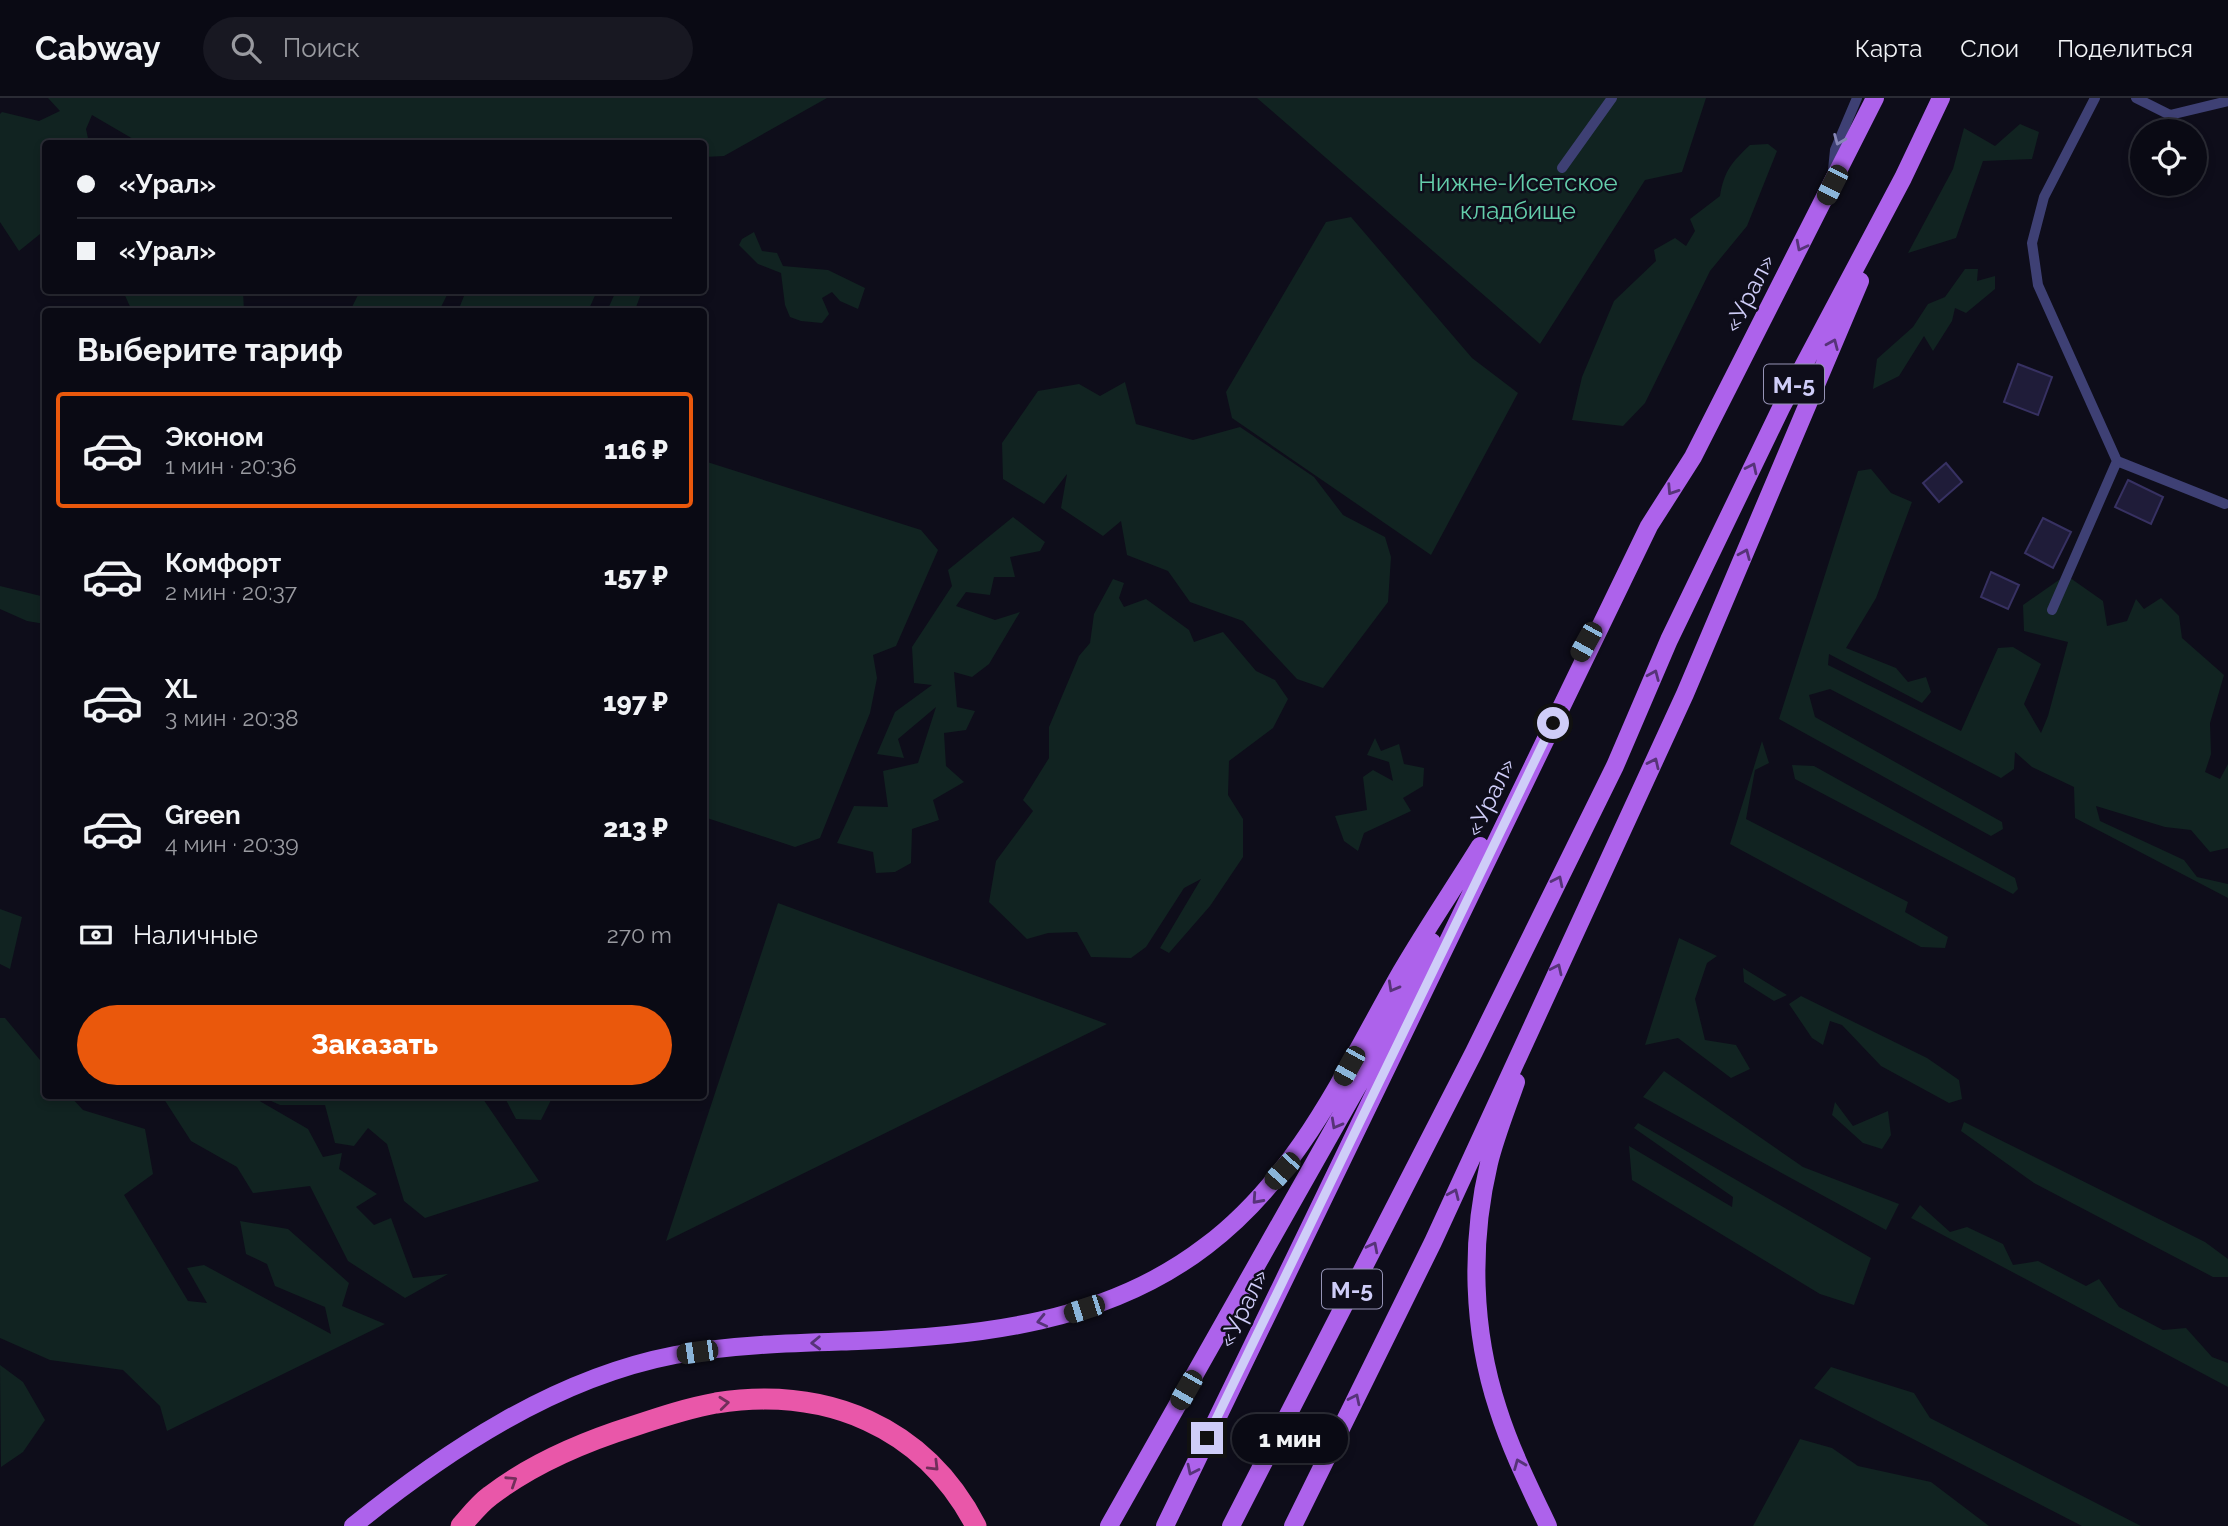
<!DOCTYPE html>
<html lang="ru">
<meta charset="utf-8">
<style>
:root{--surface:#0a0a14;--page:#181822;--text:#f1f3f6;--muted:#999aa0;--line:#2a2b34;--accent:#ea580c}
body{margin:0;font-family:Raleway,sans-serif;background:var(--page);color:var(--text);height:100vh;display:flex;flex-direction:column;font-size:26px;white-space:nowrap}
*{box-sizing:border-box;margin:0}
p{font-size:23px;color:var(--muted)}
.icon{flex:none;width:38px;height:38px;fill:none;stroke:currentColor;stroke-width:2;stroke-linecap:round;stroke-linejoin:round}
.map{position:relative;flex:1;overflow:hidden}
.drawer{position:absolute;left:42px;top:210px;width:665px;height:791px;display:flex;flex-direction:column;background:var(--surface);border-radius:7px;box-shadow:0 4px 10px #0003,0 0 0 2px var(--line)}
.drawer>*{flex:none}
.guide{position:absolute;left:42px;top:42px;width:665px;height:154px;border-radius:7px;box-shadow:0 4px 10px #0003,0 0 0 2px var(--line);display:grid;align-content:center;height:154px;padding:0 35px;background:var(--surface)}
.fabs{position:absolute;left:2130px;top:21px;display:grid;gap:14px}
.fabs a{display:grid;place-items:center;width:77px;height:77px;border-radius:50%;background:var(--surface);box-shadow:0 4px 10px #0003,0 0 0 2px var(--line);font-size:35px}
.end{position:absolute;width:32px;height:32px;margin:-16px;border:9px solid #cfcdf8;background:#111;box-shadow:0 0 0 4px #111}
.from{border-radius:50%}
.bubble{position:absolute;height:49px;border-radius:24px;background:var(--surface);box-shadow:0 4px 10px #0003,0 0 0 2px var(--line);font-size:23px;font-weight:800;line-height:49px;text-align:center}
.car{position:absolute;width:21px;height:42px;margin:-21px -10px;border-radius:9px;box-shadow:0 0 5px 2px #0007;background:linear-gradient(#222 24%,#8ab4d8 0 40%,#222 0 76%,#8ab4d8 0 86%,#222 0)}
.guide b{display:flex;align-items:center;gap:24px;height:66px;font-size:26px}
.guide b+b{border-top:2px solid var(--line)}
.guide i{width:18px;height:18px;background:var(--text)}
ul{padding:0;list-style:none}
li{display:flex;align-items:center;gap:21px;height:116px;margin:0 14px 10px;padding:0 21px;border:4px solid transparent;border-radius:7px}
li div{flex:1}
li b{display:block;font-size:26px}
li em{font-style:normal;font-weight:800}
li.current{border-color:var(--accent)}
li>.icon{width:63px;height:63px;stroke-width:1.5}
h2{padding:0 35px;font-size:32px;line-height:84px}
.pay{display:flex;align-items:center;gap:18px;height:77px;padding:0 35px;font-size:26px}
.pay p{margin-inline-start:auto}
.primary-button{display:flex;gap:14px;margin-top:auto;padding:14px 35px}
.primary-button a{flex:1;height:80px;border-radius:42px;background:var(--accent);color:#fff;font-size:28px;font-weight:800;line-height:80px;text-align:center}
header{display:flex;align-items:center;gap:42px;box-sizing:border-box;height:98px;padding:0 35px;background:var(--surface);border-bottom:2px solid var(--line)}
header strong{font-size:33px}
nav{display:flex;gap:38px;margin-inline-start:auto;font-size:24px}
.search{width:490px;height:63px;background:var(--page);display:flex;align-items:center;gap:18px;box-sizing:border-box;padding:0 24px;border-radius:38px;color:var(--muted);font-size:26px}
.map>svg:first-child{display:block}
.green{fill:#112321}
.building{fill:#1f1c39;stroke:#373162;stroke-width:2}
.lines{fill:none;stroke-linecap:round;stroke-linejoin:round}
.lane{stroke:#3e4074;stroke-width:10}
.primary{stroke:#ad62eb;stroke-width:18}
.highway{stroke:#e957a9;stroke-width:21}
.oneway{stroke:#8686b6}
.oneway2{stroke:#563378}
.oneway3{stroke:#712e5a}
.route{stroke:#cfcdf8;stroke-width:9}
.labels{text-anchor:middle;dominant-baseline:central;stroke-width:5;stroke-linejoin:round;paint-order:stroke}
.shield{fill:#0e0d1a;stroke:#9593b5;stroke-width:2}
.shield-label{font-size:23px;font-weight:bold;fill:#cfcdf8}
.park-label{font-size:24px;fill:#64ceab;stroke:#0e0d1a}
.street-label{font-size:24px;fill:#cfcdf8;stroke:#0e0d1a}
</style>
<header>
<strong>Cabway</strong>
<div class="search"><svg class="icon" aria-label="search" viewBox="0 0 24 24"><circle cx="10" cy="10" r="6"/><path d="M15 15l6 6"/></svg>Поиск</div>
<nav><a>Карта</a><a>Слои</a><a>Поделиться</a></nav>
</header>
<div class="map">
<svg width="2228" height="1428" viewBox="0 0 2228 1428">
<rect width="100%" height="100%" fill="#0e0d1a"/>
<path class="green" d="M48,0H827L724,58L704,59V46L140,45L92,17L86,31L89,45L46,46L45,132L19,153L0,124V16L2,14L39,23L60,13Z
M1257,0H1706L1682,74L1645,82L1540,246Z
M2020,26L2039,34L2032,61L1983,63L1956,140L1908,155L1953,71L1964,30L1995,48Z
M1768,46L1777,53L1747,128L1710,173L1645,305L1623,328L1572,322L1582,279L1614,203L1656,163L1654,152L1675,140L1686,148L1695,133L1690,121L1720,98C1724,73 1732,64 1750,47Z
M1351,119L1472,260L1518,295L1431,457L1232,320L1226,294L1326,124Z
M754,134L762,153L777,155L783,168L828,172L865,190L858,211L840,203L832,194L822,200L829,216L822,225L801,223L790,219L785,207L781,175L758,166L739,147L742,141Z
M1965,171H1978L1977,183L1995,178V191L1966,215L1955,210L1952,223L1933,253L1924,238L1899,278L1873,291L1877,261L1913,229L1928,206L1945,199Z
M123,193H243L244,213H132Z
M360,193V192L449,193L439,213H350Z
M466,193V192L597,193L588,213H458Z
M616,193H642L635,212L607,213Z
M1125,284L1136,326L1193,342L1240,329L1314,379L1343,417L1385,439L1391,459L1388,504L1323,590L1297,581L1243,523L1190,504L1168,473L1127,457L1121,423L1103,438L1061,410L1067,376L1044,406L1003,381L1002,345L1038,293L1079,286L1100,298Z
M704,363L921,432L938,452L896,548L873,557L877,580L870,615L820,740L795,749L704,719Z
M1871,371L1891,395L1912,404L1876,500L1846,550L1896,570L1908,584L1926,579L1931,594L1922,605L1829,556L1828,567L1961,633L1998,550L2013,549L2041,566L2024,606L2041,635L2048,618L2068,544L2024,533L2023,507L2066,477L2103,503L2107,528L2127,523L2136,501L2144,511L2161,500L2179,518L2182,540L2224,577L2210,625L2211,656L2205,674L2220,681L2228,666V750L2210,754L2191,732L2165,729L2096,708L2100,723L2184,762L2197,779L2228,786V800L2075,720L2074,689L2032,669L2015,654L2014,671L2001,680L1830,591L1809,597L1815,619L2002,724L2003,731L1991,738L1779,621L1858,373Z
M1013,419L1045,444L1040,453L1010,459L1015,479H994L990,497L966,494L956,508L995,522L1020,514L989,566L972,579L954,574L957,609L975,613L966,632L944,635L946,668L964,684L933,702L939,722L912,731L911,765L895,774L876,775L873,754L837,745L854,708L888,709L883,673L918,665L936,609L898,641L904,660L877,656L895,614L932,587L914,585L912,549L952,488L948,472Z
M1113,481L1124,485L1119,500L1124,509L1146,501L1189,532L1194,544L1223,534L1256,573L1275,582L1288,601L1273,630L1229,663L1228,697L1243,721V759L1210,808L1169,855L1160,850L1201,781L1184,790L1146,849L1131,860L1091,859L1077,834L1048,835L1027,841L989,804L996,763L1033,713L1023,702L1049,660V629L1079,558L1090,545L1094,516Z
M0,488L45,499V526L27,523L0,511Z
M1375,640L1381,653L1399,646L1404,666L1424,670L1423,688L1403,700L1411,713L1364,735L1358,753L1344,743L1335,718L1367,712L1363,679L1373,672L1393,683L1389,664L1367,657Z
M1762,643L1769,665L1755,672L1746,721L1908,804L1905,814L1948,839L1945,850L1921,849L1730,746Z
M1792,667L1814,668L2015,780L2018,791L2013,796L1795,681Z
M778,805L1107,926L666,1143Z
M0,811L22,819L10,871L0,866Z
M1679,840L1717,858L1707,865L1695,901L1705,942L1736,947L1750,971L1731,980L1678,940L1645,947Z
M1743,870L1787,897L1774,903L1744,884Z
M1801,898L1927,960L1959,982L1962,1001L1949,1005L1881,968L1842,927L1830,923L1823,947L1812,940L1789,906Z
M0,920H5L45,968L46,998H70L83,1012L145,1031L153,1076L124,1097L188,1203L207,1205L187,1170L204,1167L331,1236L325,1209L275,1188L267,1166L246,1156L240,1123L288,1131L349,1185L342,1208L385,1226L167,1333L160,1308L123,1272L50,1262L0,1240Z
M1664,973L1803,1069L1899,1106L1886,1132L1643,999Z
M162,998H251L308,1031L323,1059L342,1055L339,1071L377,1096L356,1109L374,1127L391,1120L413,1180L448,1176L405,1200L348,1163L310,1088L253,1095L237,1069L191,1043Z
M260,998H481L539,1083L425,1120L404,1103L387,1046L368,1030L354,1048L335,1045L325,1007H280Z
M504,998H553L541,1022L516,1021Z
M1835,1004L1853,1028L1888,1013L1891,1037L1882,1051L1863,1045L1832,1017Z
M1964,1024L2205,1144L2228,1161V1179H2213L2034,1085L1961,1033Z
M1638,1025L1871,1160L1854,1207L1820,1196L1632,1082L1629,1048L1732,1109L1733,1099L1634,1030Z
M1920,1107L1950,1134L1967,1129L2003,1146L2013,1167L2038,1163L2086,1188L2099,1181L2119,1209L2163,1232L2186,1230L2212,1259L2228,1265V1289L1911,1120Z
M0,1267L23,1284L45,1322L23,1354L1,1369Z
M1831,1269L1914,1295L1930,1320L2141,1428H2082L1814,1290Z
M1800,1341L1832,1350L1858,1368L1931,1384L1989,1428H1753Z"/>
<path class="building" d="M2018,266L2052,279L2038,317L2004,304Z
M1946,365L1962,384L1939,404L1923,385Z
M2128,382L2163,399L2151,426L2115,409Z
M2043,420L2071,434L2053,470L2025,455Z
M1991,474L2019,487L2008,511L1981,499Z"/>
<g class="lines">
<path class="lane" d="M2095,0L2044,99L2032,145L2038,187L2117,363L2225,406
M2136,0L2170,17L2228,3
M1562,70L1612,0
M1833,72L1835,52L1857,0
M2052,512L2117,363"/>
<path class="primary" d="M1516,984C1507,1010 1496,1037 1489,1065C1470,1145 1472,1232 1498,1311C1511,1352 1530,1390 1548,1428
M353,1428C446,1353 555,1280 675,1257C735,1246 797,1245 858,1243C980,1238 1106,1225 1206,1148C1299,1078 1345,972 1401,874C1426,831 1454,790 1480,748
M1109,1428L1373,961L1432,844
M1165,1428L1649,428L1693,359L1875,0
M1231,1428L1474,954L1615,668L1669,542L1781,310L1903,80L1941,0
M1293,1428L1433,1144L1685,596L1860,183"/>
<path class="highway" d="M461,1428C470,1418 479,1406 490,1398C533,1365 583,1344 634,1328C661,1319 688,1310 716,1305C826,1288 924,1328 976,1428"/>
</g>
<defs><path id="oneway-chevron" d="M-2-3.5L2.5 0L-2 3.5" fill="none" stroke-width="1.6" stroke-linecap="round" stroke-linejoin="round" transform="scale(1.75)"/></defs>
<use class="oneway" href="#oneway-chevron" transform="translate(1839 42) rotate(112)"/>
<g class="oneway2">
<use href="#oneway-chevron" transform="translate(1801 148) rotate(117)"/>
<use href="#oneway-chevron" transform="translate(1833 246) rotate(-67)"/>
<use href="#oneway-chevron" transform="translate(1752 370) rotate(-64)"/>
<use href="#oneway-chevron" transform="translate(1672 392) rotate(123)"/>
<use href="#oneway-chevron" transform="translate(1745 456) rotate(-67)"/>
<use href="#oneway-chevron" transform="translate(1654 577) rotate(-67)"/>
<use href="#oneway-chevron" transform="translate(1654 665) rotate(-65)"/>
<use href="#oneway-chevron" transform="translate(1558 783) rotate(-64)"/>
<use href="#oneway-chevron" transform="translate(1557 871) rotate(-65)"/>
<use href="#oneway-chevron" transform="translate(1393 889) rotate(119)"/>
<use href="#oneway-chevron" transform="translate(1336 1026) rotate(119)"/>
<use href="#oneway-chevron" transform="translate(1454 1096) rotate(-66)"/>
<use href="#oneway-chevron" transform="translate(1257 1101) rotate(132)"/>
<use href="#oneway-chevron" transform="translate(1373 1149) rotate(-63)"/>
<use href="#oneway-chevron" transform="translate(1042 1223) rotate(167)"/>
<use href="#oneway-chevron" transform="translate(816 1245) rotate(178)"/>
<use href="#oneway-chevron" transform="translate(1355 1301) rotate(-64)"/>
<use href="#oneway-chevron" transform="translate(1519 1366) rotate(-112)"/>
<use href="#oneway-chevron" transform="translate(1192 1372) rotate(116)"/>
</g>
<g class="oneway3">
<use href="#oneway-chevron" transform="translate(724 1305) rotate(-6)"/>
<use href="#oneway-chevron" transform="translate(934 1368) rotate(45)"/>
<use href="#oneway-chevron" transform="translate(512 1383) rotate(-33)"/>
</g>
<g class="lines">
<path class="route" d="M1207,1340L1553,625"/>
</g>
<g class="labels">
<g class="shield">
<rect x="1764" y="266.5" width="60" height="39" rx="5"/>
<rect x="1322" y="1171.5" width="60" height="39" rx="5"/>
</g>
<g class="shield-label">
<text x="1794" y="286">М-5</text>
<text x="1352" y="1191">М-5</text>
</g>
<g class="park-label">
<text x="1518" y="84">Нижне-Исетское<tspan x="1518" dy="28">кладбище</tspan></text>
</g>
<g class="street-label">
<text transform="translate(1749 195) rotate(-63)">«Урал»</text>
<text transform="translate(1490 699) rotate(-64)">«Урал»</text>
<text transform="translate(1243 1210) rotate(-64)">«Урал»</text>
</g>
</g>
</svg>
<div class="fabs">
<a><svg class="icon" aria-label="locate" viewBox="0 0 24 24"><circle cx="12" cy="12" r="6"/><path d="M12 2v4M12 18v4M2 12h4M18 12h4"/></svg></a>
</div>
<i class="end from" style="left:1553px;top:625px"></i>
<i class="end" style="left:1207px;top:1340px"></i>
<div class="bubble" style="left:1232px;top:1316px;width:116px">1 мин</div>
<i class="car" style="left:1832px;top:87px;rotate:207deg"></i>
<i class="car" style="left:1586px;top:544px;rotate:209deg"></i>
<i class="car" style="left:1349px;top:968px;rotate:209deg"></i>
<i class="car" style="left:1282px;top:1073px;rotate:222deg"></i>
<i class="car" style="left:1084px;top:1211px;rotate:252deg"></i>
<i class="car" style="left:697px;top:1254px;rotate:262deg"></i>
<i class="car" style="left:1186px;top:1292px;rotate:210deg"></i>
<div class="guide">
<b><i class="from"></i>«Урал»</b>
<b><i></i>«Урал»</b>
</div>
<section class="drawer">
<h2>Выберите тариф</h2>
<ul>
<li class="current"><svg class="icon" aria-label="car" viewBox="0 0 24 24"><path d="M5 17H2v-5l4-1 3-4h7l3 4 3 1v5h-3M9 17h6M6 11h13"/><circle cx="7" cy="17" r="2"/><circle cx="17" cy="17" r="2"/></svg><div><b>Эконом</b><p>1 мин · 20:36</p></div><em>116 ₽</em></li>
<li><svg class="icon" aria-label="car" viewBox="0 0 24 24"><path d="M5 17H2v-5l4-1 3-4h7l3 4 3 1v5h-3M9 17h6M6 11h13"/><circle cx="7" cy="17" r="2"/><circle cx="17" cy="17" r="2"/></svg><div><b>Комфорт</b><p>2 мин · 20:37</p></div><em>157 ₽</em></li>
<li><svg class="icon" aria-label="car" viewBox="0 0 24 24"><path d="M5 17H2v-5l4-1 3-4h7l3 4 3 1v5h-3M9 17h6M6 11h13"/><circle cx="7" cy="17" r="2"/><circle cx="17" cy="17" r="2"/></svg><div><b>XL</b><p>3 мин · 20:38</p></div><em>197 ₽</em></li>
<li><svg class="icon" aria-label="car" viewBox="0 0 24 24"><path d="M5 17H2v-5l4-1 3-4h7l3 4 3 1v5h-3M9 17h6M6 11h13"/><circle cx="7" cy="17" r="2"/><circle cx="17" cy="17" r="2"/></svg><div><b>Green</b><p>4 мин · 20:39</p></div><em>213 ₽</em></li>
</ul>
<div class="pay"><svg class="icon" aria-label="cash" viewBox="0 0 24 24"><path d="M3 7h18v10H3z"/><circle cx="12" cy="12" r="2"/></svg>Наличные<p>270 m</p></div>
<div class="primary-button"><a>Заказать</a></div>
</section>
</div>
